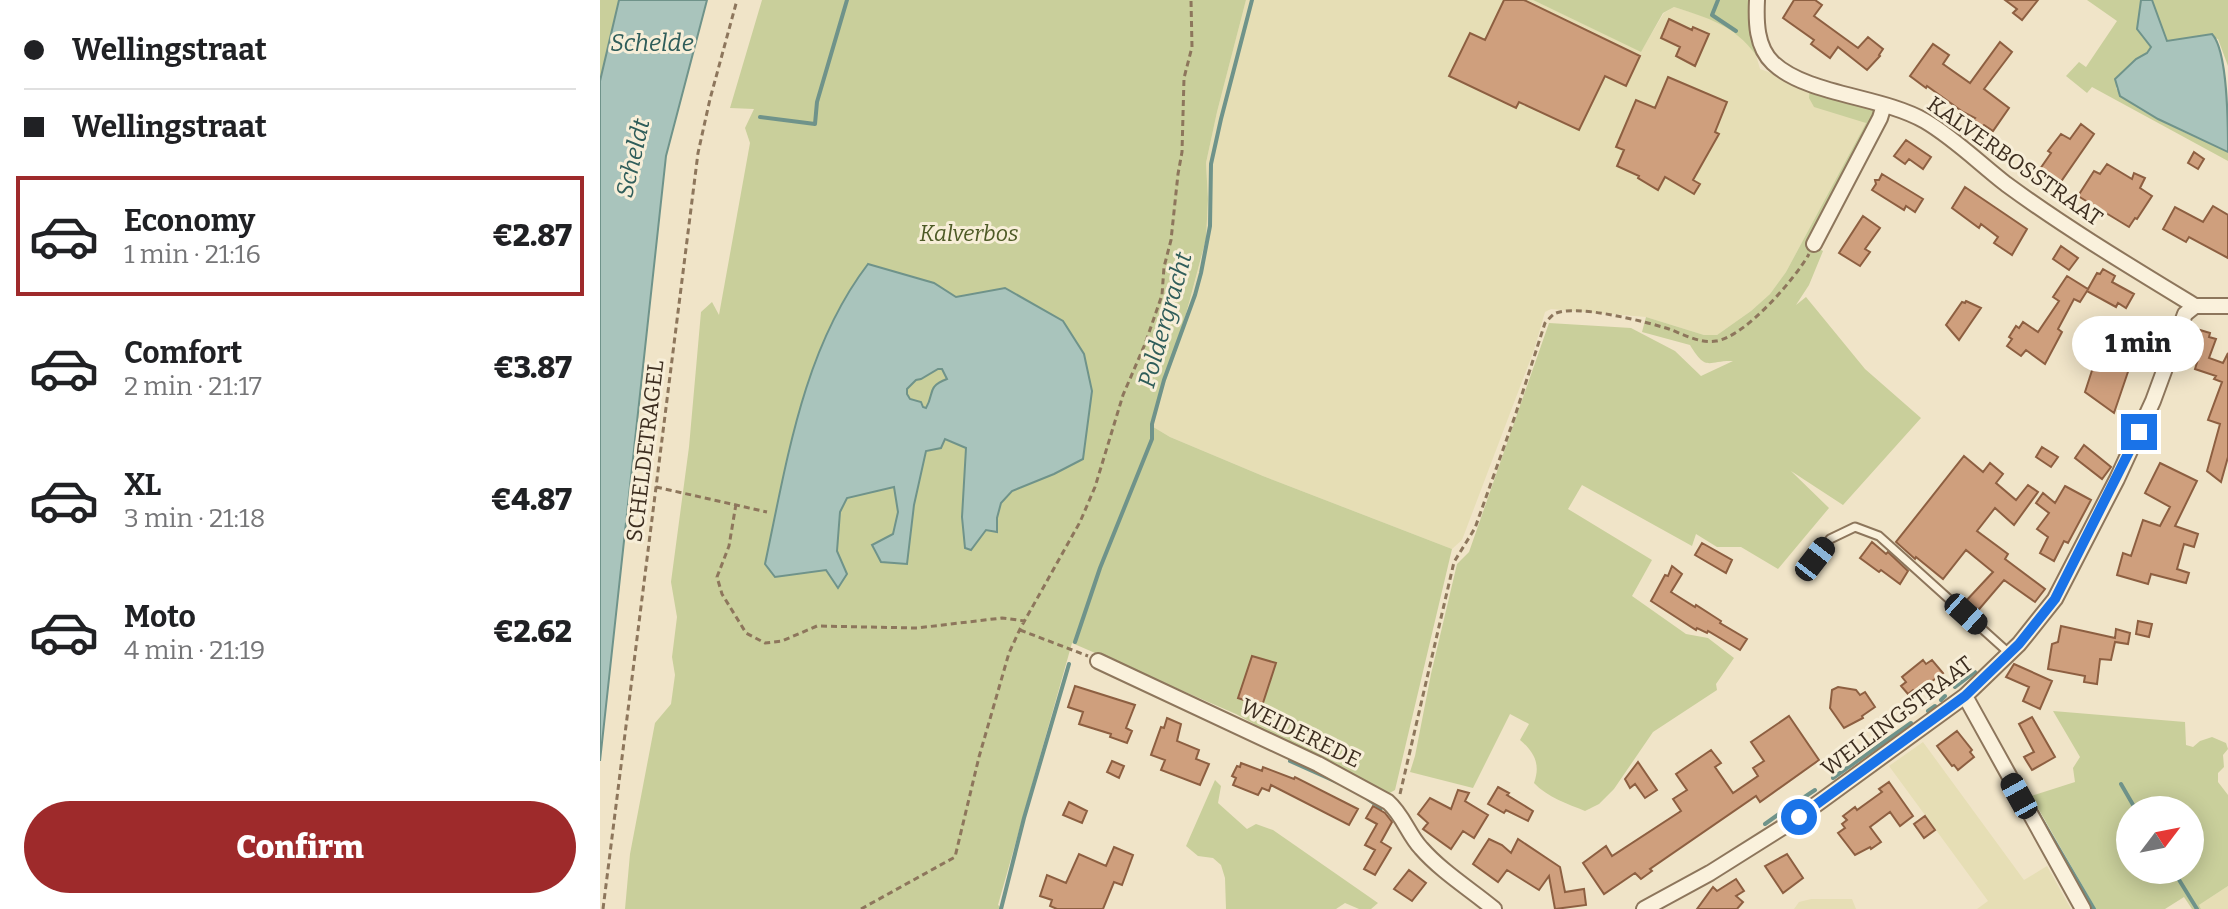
<!DOCTYPE html>
<meta charset="utf-8">
<style>
:root{--surface:#fff;--page:#f6f6f6;--text:#202124;--muted:#757577;--line:#e0e0e0;--accent:#9e2a2b}
body{margin:0;font-family:Bitter,serif;background:var(--page);color:var(--text);height:100vh;display:flex;flex-direction:column;font-size:30px;white-space:nowrap}
*{box-sizing:border-box;margin:0}
p{font-size:26px;color:var(--muted)}
.icon{flex:none;width:44px;height:44px;fill:none;stroke:currentColor;stroke-width:2;stroke-linecap:round;stroke-linejoin:round}
.map{position:relative;flex:1;overflow:hidden}
.panel{display:flex;flex-direction:column;background:var(--surface);width:600px}
.panel>*{flex:none}
.top-card{display:grid;align-content:center;height:176px;padding:0 24px;background:var(--surface)}
.needle{width:52px;rotate:58deg}
.buttons{position:absolute;left:1516px;top:796px;display:grid;gap:16px}
.buttons a{display:grid;place-items:center;width:88px;height:88px;border-radius:50%;background:var(--surface);box-shadow:0 4px 20px #0003;font-size:40px}
.end{position:absolute;width:36px;height:36px;margin:-18px;border:10px solid #1a73e8;background:#fff;box-shadow:0 0 0 4px #fff}
.from{border-radius:50%}
.bubble{position:absolute;height:56px;border-radius:28px;background:var(--surface);box-shadow:0 4px 20px #0003;font-size:26px;font-weight:800;line-height:56px;text-align:center}
.car{position:absolute;width:24px;height:48px;margin:-24px -12px;border-radius:10px;box-shadow:0 0 6px 2px #0007;background:linear-gradient(#222 24%,#8ab4d8 0 40%,#222 0 76%,#8ab4d8 0 86%,#222 0)}
.top-card b{display:flex;align-items:center;gap:28px;height:76px;font-size:30px}
.top-card b+b{border-top:2px solid var(--line)}
.top-card i{width:20px;height:20px;background:var(--text)}
ul{padding:0;list-style:none}
li{display:flex;align-items:center;gap:24px;height:120px;margin:0 16px 12px;padding:0 8px;border:4px solid transparent;border-radius:0px}
li div{flex:1}
li b{display:block;font-size:30px}
li em{font-style:normal;font-weight:800}
li.selected{border-color:var(--accent)}
li>.icon{width:72px;height:72px;stroke-width:1.5}
.action{display:flex;gap:16px;margin-top:auto;padding:16px 24px}
.action a{flex:1;height:92px;border-radius:48px;background:var(--accent);color:#fff;font-size:32px;font-weight:800;line-height:92px;text-align:center}
main{display:flex;flex:1;min-height:0}
.map>svg:first-child{display:block}
.farmland{fill:#e6deb5}
.green{fill:#c9cf9b;fill-rule:evenodd}
.water{fill:#a9c4bc;stroke:#6f938a;stroke-width:2;fill-rule:evenodd}
.lines{fill:none;stroke-linecap:round;stroke-linejoin:round}
.stream{stroke:#6f938a;stroke-width:4}
.building{fill:#cf9f7d;stroke:#8d5f41;stroke-width:2}
.service-casing{stroke:#8d765c;stroke-width:11}
.minor-casing{stroke:#8d765c;stroke-width:18}
.path{stroke:#8d765c;stroke-width:3;stroke-dasharray:6 4;stroke-linecap:butt}
.service{stroke:#faf1dc;stroke-width:7}
.minor{stroke:#faf1dc;stroke-width:14}
.route{stroke:#1a73e8;stroke-width:10}
.labels{text-anchor:middle;dominant-baseline:central;stroke-width:6;stroke-linejoin:round;paint-order:stroke}
.street-label{font-size:22px;fill:#3d2e20;stroke:#f7eed8}
.park-label{font-size:22px;font-style:italic;fill:#4d5a26;stroke:#f7eed8}
.water-label{font-size:24px;font-style:italic;fill:#2f5d5a;stroke:#f7eed8}
</style>
<main>
<section class="panel">
<div class="top-card">
<b><i class="from"></i>Wellingstraat</b>
<b><i></i>Wellingstraat</b>
</div>
<ul>
<li class="selected"><svg class="icon" aria-label="car" viewBox="0 0 24 24"><path d="M5 17H2v-5l4-1 3-4h7l3 4 3 1v5h-3M9 17h6M6 11h13"/><circle cx="7" cy="17" r="2"/><circle cx="17" cy="17" r="2"/></svg><div><b>Economy</b><p>1 min · 21:16</p></div><em>€2.87</em></li>
<li><svg class="icon" aria-label="car" viewBox="0 0 24 24"><path d="M5 17H2v-5l4-1 3-4h7l3 4 3 1v5h-3M9 17h6M6 11h13"/><circle cx="7" cy="17" r="2"/><circle cx="17" cy="17" r="2"/></svg><div><b>Comfort</b><p>2 min · 21:17</p></div><em>€3.87</em></li>
<li><svg class="icon" aria-label="car" viewBox="0 0 24 24"><path d="M5 17H2v-5l4-1 3-4h7l3 4 3 1v5h-3M9 17h6M6 11h13"/><circle cx="7" cy="17" r="2"/><circle cx="17" cy="17" r="2"/></svg><div><b>XL</b><p>3 min · 21:18</p></div><em>€4.87</em></li>
<li><svg class="icon" aria-label="car" viewBox="0 0 24 24"><path d="M5 17H2v-5l4-1 3-4h7l3 4 3 1v5h-3M9 17h6M6 11h13"/><circle cx="7" cy="17" r="2"/><circle cx="17" cy="17" r="2"/></svg><div><b>Moto</b><p>4 min · 21:19</p></div><em>€2.62</em></li>
</ul>
<div class="action"><a>Confirm</a></div>
</section>
<div class="map">
<svg width="1628" height="909" viewBox="0 0 1628 909">
<rect width="100%" height="100%" fill="#f0e4c8"/>
<path class="farmland" d="M646,0H933L1041,51L1064,13L1074,7L1116,20L1145,41L1156,55L1160,69L1210,87L1266,123L1186,272L1170,294L1151,311L1117,335H1104L1046,317L951,309L945,312L934,350L862,540L852,549L663,476L570,437L550,425L577,348L606,240L608,199L606,163L617,112Z
M1323,742L1424,880L1447,866L1471,909H1377L1388,901L1289,766Z
M1628,886V909H1601L1599,905Z
M1211,899H1252L1256,909H1194L1199,902Z"/>
<path class="green" d="M0,0H19L0,81Z
M162,0H646L617,112L606,163L608,199L606,239L577,348L550,425L570,437L663,476L852,549L795,790L786,795L659,731L654,724L636,714L472,643L398,905L403,909H25L30,854L55,723L71,704L75,675L72,657L77,617L71,582L89,447L101,312L112,302L119,315L150,143L145,128L154,109L130,108Z
M933,0H1150L1151,32L1159,52L1156,55C1134,25 1108,18 1074,7L1063,13L1041,52Z
M1487,0H1541V35L1551,47L1547,53L1536,59L1516,88C1527,110 1603,140 1628,152V161L1492,87L1487,93L1466,76L1479,62L1486,67L1517,21Z
M1552,0H1628V66L1618,39L1606,36L1567,41Z
M1210,87L1277,107L1210,244L1223,251L1209,285L1196,305L1206,297L1265,369L1321,418L1243,505L1191,471L1229,508L1178,569L1141,547H1117L1096,534L1092,546L982,485L968,509L1052,560L1032,596L1086,634L1108,638L1134,658L1116,684L1117,690L1053,732L1014,789L999,804L985,811C968,804 947,797 934,783C941,764 934,752 920,740L929,724L910,714L873,788L810,772L815,756L831,674L857,564L869,552L949,323L1031,328L1075,351L1101,376L1133,361C1108,360 1107,373 1090,345L1042,332L1046,317L1104,335H1117L1151,311L1170,294L1186,272L1266,123L1214,107L1209,98Z
M1453,711L1585,722L1586,745L1593,747L1600,741L1612,737L1626,743L1628,749L1623,755L1624,767L1618,773V782L1628,795V886L1599,905L1601,909H1592L1584,897L1565,909H1496L1431,796L1475,782L1473,768L1480,757ZM1590,810V870H1530V810Z
M615,780L621,786L618,803L647,829L656,824L673,830L778,903L771,909H759L745,903L736,909H626L625,878L621,865L613,858L598,856L586,846Z"/>
<path class="water" d="M19,0H107L66,156L0,761V81Z
M1541,0H1552L1567,41L1612,34C1628,51 1628,124 1628,152L1558,119L1520,96L1515,79L1536,59L1547,53L1551,47L1537,29Z
M268,264L334,283L356,297L405,288L463,321L484,354L492,391L483,459L454,474L412,491L401,503L397,518V532L386,530L371,550L365,548L362,517L366,448L345,439L341,448L326,451L314,505L307,564L281,562L272,545L293,534L298,512L294,487L247,498L240,512L237,551L247,574L238,588L226,570L175,577L165,564C187,461 203,349 268,264ZM338,369H342L347,379C326,387 335,393 326,408L323,407L321,402L310,399L307,394V389L316,380L321,379Z"/>
<g class="lines">
<path class="stream" d="M1118,0L1112,15L1136,31
M160,117L215,124L217,102L247,0
M475,642L500,568L552,439V424L564,380L595,295L601,273L610,226L611,164L621,119L652,0
M1355,687L1375,672
M1341,700L1345,696
M1328,711L1335,706
M690,761L739,783
M1233,778L1311,723
M1521,784L1536,810
M768,799L781,808
M1185,810L1215,790
M1436,810L1494,909
M1165,824L1179,814
M1573,870L1597,909
M401,909L424,818L469,664"/>
</g>
<path class="building" d="M904,0H924L1040,56L1026,86L1005,76L979,130L919,102L916,108L849,76L870,33L885,40Z
M1194,0H1215L1222,5L1214,16L1258,48L1268,37L1283,49L1279,55L1280,56L1267,70L1238,47L1230,58L1211,44L1214,40L1183,18Z
M1405,0H1438L1422,20L1413,13L1417,9Z
M1069,19L1092,30L1093,27L1109,34L1095,66L1076,56L1080,47L1061,38Z
M1400,42L1412,52L1384,89L1409,108L1393,131L1384,125L1382,127L1373,120L1375,118L1363,112L1327,86L1326,88L1310,76L1333,44L1349,55L1343,64L1370,83Z
M1068,77L1127,102L1115,132L1119,134L1093,180L1100,184L1094,194L1065,177L1058,190L1038,178L1039,176L1017,166L1024,150L1016,147L1036,100L1055,108Z
M1481,124L1494,134L1460,183L1440,169L1451,153L1448,151L1461,134L1470,139Z
M1306,140L1331,157L1323,169L1309,159L1305,164L1294,156Z
M1594,152L1604,159L1598,169L1588,163Z
M1507,164L1532,179L1534,173L1545,178L1540,188L1552,196L1537,219L1535,218L1529,227L1478,196L1494,171L1500,174Z
M1282,174L1323,199L1315,212L1306,206L1304,210L1272,190L1276,184L1275,180H1279Z
M1365,187L1427,229L1412,255L1394,243L1398,237L1381,224L1379,228L1352,208Z
M1613,206L1628,215V258L1589,237L1586,242L1563,229L1575,207L1603,222Z
M1263,216L1280,228L1265,249L1270,252L1260,266L1239,253Z
M1461,246L1478,258L1469,270L1453,259Z
M1503,269L1515,276L1512,282L1534,294L1526,308L1518,303L1516,307L1487,291L1480,302L1474,299L1458,329L1462,332L1445,364L1426,350L1421,356L1407,346L1412,339L1409,337L1416,326L1419,328L1423,322L1438,332L1459,301L1453,297L1467,276L1488,289L1497,273L1500,274Z
M1366,301L1381,308L1359,340L1346,325L1362,302L1365,303Z
M1600,330L1610,333L1609,337L1616,339L1609,358L1623,363L1628,353V457L1621,482L1607,471L1620,424L1608,420L1622,382L1614,379L1616,376L1595,369L1599,356L1582,350L1589,333L1597,335Z
M1498,352L1531,363L1514,413L1485,392Z
M1484,445L1511,467L1502,479L1475,458Z
M1442,447L1458,457L1451,467L1436,457Z
M1364,456L1383,472L1390,463L1403,474L1396,483L1416,500L1428,485L1438,492L1414,525L1395,508L1377,531L1408,554L1405,559L1445,589L1435,602L1404,580L1375,614L1364,603L1393,572L1366,550L1343,579L1316,557L1315,559L1296,542Z
M1560,463L1597,481L1575,526L1598,534L1594,547L1584,544L1577,569L1589,573L1586,583L1551,574L1548,584L1517,575L1523,553L1531,556L1543,520L1560,526L1570,507L1545,493Z
M1465,486L1491,500L1468,543L1464,541L1454,561L1440,553L1448,537L1437,529L1449,513L1436,503L1443,493L1455,503Z
M1272,542L1286,554L1288,552L1308,571L1300,584L1281,570L1279,572L1260,558Z
M1102,543L1132,560L1126,573L1095,555Z
M1072,566L1082,574L1071,592L1095,607L1096,605L1121,621L1120,623L1147,639L1140,650L1108,631L1107,633L1097,628L1096,630L1051,601L1065,575L1068,576Z
M1538,621L1552,624L1549,637L1536,634Z
M1461,626L1515,638L1516,629L1530,633L1528,644L1515,642L1511,660L1500,659L1497,684L1484,682L1485,676L1448,669L1452,644L1458,642Z
M652,656L676,663L662,706L638,698Z
M1323,660L1326,664L1332,660L1343,673L1316,693L1313,690L1308,694L1301,686L1306,682L1302,677Z
M1414,664L1452,681L1440,709L1423,701L1429,687L1406,677Z
M475,686L535,705L526,728L532,731L527,743L510,737L511,734L479,724L483,712L468,707Z
M1238,687L1256,690L1260,695L1265,692L1275,707L1262,716L1263,718L1244,728L1230,708L1232,690Z
M1189,716L1219,760L1160,802L1156,796L1050,869L1052,871L1041,879L1035,873L1004,894L983,863L1006,846L1012,856L1081,811L1073,799L1087,790L1076,774L1111,750L1121,763L1115,767L1133,793L1158,776L1153,768L1164,761L1151,742Z
M1432,717L1455,757L1432,770L1424,757L1434,752L1419,724Z
M567,718L581,724L577,741L599,750L596,759L609,764L600,785L561,770L565,760L551,755L561,727L564,728Z
M1357,731L1372,750L1370,752L1374,757L1358,770L1354,765L1352,766L1337,746Z
M512,761L524,766L519,778L507,772Z
M1038,762L1057,790L1045,798L1035,784L1030,788L1025,779Z
M641,763L662,771L663,767L694,779L695,777L758,809L749,825L671,785L669,791L662,788L658,795L633,785L636,778L632,776L637,766L640,767Z
M1289,782L1313,816L1300,826L1290,812L1270,827L1281,842L1271,849L1270,847L1255,855L1238,833L1245,828L1242,824L1247,820L1243,816L1255,807L1257,810L1282,792L1279,789Z
M898,787L909,793L907,795L933,811L928,821L906,810L904,813L888,804Z
M858,790L869,793L865,801L888,815L874,838L863,831L851,849L823,829L828,823L818,814L830,798L851,809Z
M469,802L487,811L482,823L463,815Z
M773,806L785,813L792,822L781,842L791,848L775,875L764,869L775,850L765,845L777,824L766,818Z
M1325,816L1335,830L1324,838L1314,824Z
M889,839L902,845L911,853L918,839L960,867L965,892L984,889L986,905L955,909L949,876L939,890L907,870L898,882L873,864Z
M514,847L533,855L522,885L514,882L503,909H457L450,906L452,900L440,896L447,875L466,883L479,854L506,866Z
M1187,854L1203,878L1183,893L1165,866Z
M809,870L826,883L812,901L794,889Z
M1136,879L1144,891L1136,896L1143,902L1137,909H1097L1113,887L1117,891Z"/>
<g class="lines">
<defs>
<path id="service" d="M1215,559L1230,539L1255,527L1279,536L1410,654"/>
<path id="minor" d="M1157,0C1156,21 1156,47 1173,63C1207,95 1282,96 1325,121C1354,138 1379,163 1406,184C1466,228 1531,267 1595,306
M1214,244L1280,118L1284,105
M498,661L718,764L788,802C803,815 808,834 821,848C842,872 870,889 894,909
M1365,696L1483,909
M1044,909L1110,873L1199,817L1365,696L1419,644L1455,599L1517,479L1553,401L1585,314L1595,306H1628"/>
</defs>
<use href="#service" class="service-casing"/>
<use href="#minor" class="minor-casing"/>
<path class="path" d="M56,487L167,512
M136,504L129,546L117,577L122,594L146,633L165,643L182,641L217,626L317,628L402,618L425,621
M420,630L488,656
M800,794L854,562L875,528L915,416L945,323C947,321 952,315 954,314C974,303 1047,322 1069,329C1083,334 1100,344 1116,341C1145,337 1195,279 1209,254
M3,909L98,153L110,99L137,0
M261,909L355,857L379,757L409,653L420,629L480,522L495,487L523,395L545,344L562,295L564,267L571,240L578,174L582,152L584,78L592,47L591,0"/>
<use href="#service" class="service"/>
<use href="#minor" class="minor"/>
</g>
<g class="lines">
<path class="route" d="M1199,817L1365,696L1419,644L1455,599L1539,432"/>
</g>
<g class="labels">
<g class="street-label">
<text transform="translate(1415 161) rotate(35)">KALVERBOSSTRAAT</text>
<text transform="translate(45 451) rotate(-83)">SCHELDETRAGEL</text>
<text transform="translate(1297 716) rotate(-37)">WELLINGSTRAAT</text>
<text transform="translate(701 733) rotate(26)">WEIDEREDE</text>
</g>
<g class="park-label">
<text x="369" y="233">Kalverbos</text>
</g>
<g class="water-label">
<text x="52" y="43">Schelde</text>
<text transform="translate(33 158) rotate(-77)">Scheldt</text>
<text transform="translate(565 320) rotate(-74)">Poldergracht</text>
</g>
</g>
</svg>
<div class="buttons">
<a><svg class="needle" viewBox="-14 -14 28 28"><path d="M0-13l5 13h-10z" fill="#e53935"/><path d="M0 13l5-13h-10z" fill="#757577"/></svg></a>
</div>
<i class="end from" style="left:1199px;top:817px"></i>
<i class="end" style="left:1539px;top:432px"></i>
<div class="bubble" style="left:1472px;top:316px;width:132px">1 min</div>
<i class="car" style="left:1215px;top:559px;rotate:38deg"></i>
<i class="car" style="left:1366px;top:614px;rotate:132deg"></i>
<i class="car" style="left:1419px;top:796px;rotate:331deg"></i>
</div>
</main>
